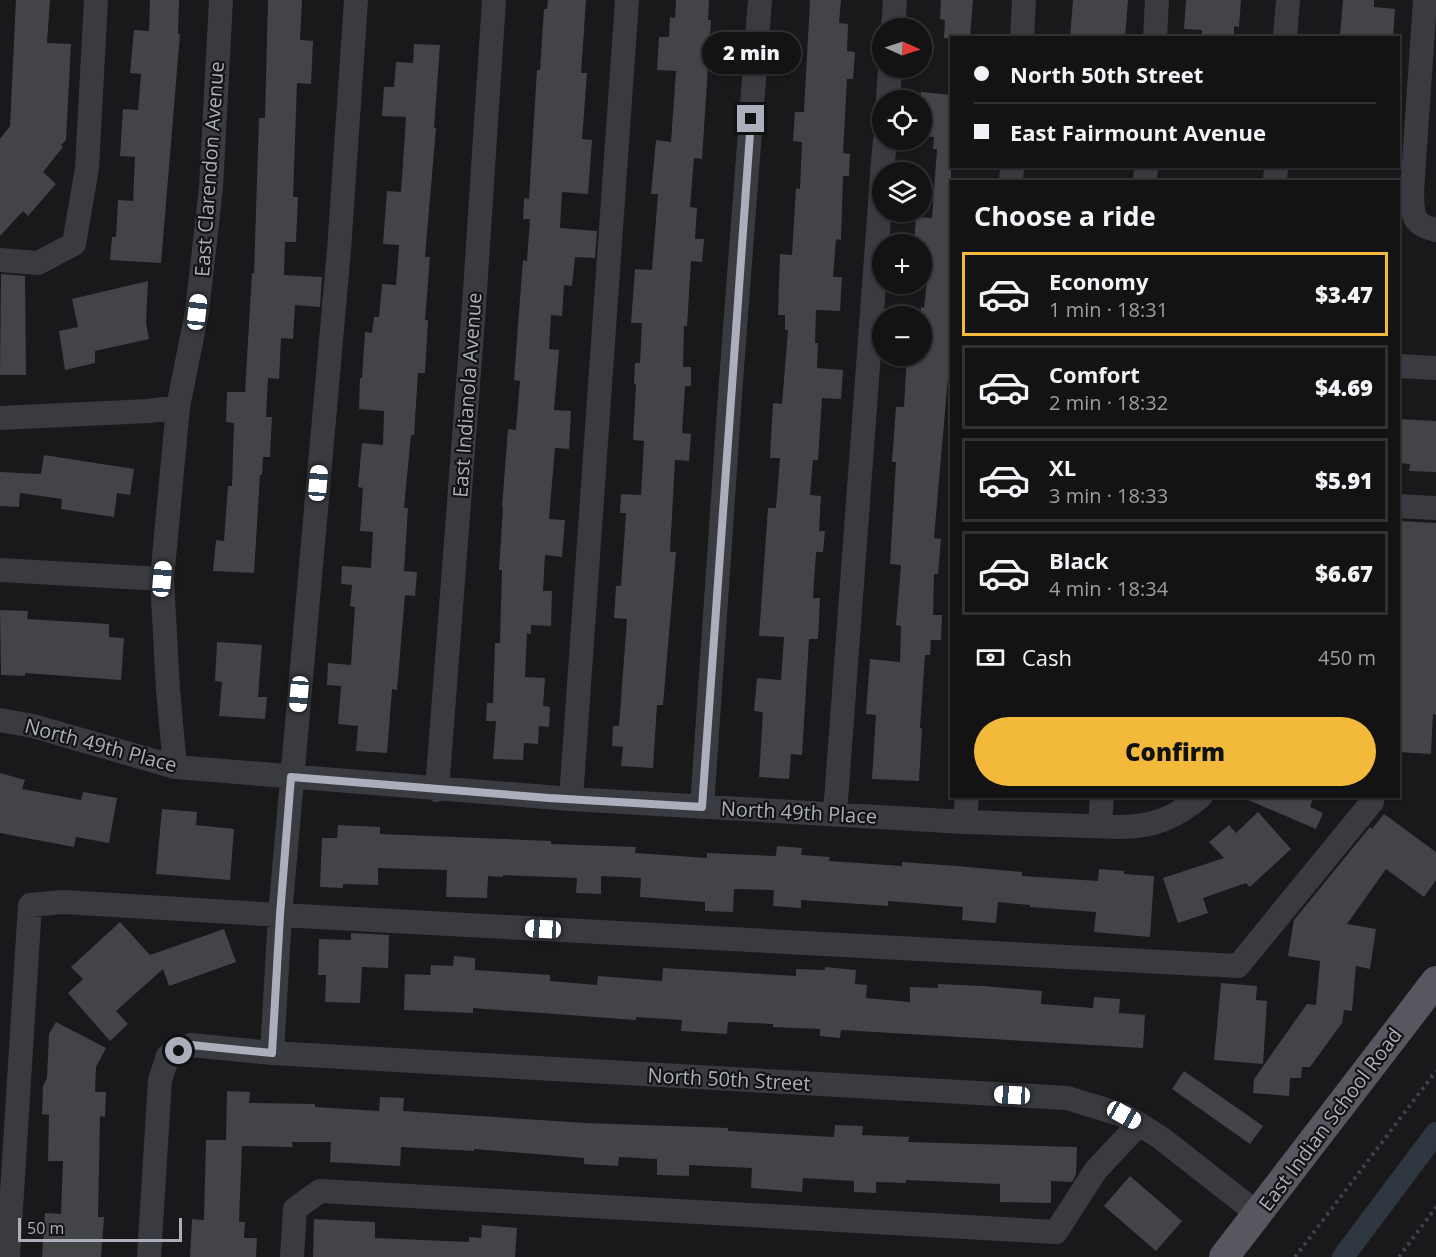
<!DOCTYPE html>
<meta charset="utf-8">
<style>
:root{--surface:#131314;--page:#202022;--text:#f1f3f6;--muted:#9d9ea0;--line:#323234;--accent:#f2b93a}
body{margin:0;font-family:"Open Sans",sans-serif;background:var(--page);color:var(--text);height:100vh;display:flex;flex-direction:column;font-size:22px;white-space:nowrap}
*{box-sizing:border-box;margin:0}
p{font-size:20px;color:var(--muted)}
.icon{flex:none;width:33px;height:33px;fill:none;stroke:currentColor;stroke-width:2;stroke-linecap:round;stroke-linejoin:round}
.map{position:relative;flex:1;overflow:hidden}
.panel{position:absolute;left:950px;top:180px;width:450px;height:618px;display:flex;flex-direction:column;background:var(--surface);border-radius:0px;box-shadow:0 2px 4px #0004,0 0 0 2px var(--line)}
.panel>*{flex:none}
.top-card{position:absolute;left:950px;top:36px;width:450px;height:132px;border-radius:0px;box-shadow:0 2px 4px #0004,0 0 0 2px var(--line);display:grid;align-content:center;height:132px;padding:0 24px;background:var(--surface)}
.needle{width:39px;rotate:93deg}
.tools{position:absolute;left:872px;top:18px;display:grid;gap:12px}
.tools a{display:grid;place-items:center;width:60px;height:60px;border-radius:50%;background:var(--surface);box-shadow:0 2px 4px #0004,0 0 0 2px var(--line);font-size:30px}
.scale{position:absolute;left:18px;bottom:15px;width:164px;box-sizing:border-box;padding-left:6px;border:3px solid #abafbb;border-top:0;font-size:16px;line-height:21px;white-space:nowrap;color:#abafbb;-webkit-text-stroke:4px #141416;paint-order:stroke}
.end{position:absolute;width:27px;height:27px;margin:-14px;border:8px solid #abafbb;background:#111;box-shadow:0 0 0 3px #111}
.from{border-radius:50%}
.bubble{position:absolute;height:42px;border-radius:21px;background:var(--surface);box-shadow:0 2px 4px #0004,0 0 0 2px var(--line);font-size:20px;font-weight:800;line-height:42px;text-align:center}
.car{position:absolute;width:18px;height:36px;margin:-18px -9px;border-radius:8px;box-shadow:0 0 4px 2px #0007;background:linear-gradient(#fff 24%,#345 0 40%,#fff 0 76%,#345 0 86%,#fff 0)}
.top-card b{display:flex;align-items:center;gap:21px;height:57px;font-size:22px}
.top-card b+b{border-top:2px solid var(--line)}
.top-card i{width:15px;height:15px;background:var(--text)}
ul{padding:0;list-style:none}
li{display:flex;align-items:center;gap:18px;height:84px;margin:0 12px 9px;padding:0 12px;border:3px solid var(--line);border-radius:0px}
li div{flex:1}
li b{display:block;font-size:22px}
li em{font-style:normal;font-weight:800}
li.selected{border-color:var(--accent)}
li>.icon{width:54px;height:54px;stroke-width:1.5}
h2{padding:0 24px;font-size:27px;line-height:72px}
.pay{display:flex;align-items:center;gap:15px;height:66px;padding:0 24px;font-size:22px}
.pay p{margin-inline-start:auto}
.cta{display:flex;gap:12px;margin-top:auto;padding:12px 24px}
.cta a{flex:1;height:69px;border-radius:36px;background:var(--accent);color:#111;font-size:24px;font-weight:800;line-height:69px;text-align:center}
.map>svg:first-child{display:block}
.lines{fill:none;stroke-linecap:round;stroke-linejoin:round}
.canal{stroke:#2e373f;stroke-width:22}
.building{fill:#434448}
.path{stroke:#404247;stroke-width:4;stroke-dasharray:3 4.5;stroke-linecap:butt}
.minor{stroke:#3a3b40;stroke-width:24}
.major{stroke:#56575f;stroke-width:30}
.route{stroke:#abafbb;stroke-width:8}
.labels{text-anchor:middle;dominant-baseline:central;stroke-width:4.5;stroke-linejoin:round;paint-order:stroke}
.street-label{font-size:20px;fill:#abafbb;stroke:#141416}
</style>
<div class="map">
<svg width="1436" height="1257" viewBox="0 0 1436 1257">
<rect width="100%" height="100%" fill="#19191b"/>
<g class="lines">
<path class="canal" d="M1343,1257L1436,1133"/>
</g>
<path class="building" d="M16,0H50L47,43L71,44L66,140L61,145L63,147L43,172L56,184L28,216L23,211L0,236V139L10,126Z
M150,0H179L178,34H180L161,263L110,260L112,237H116L118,200L133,201L135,157L120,156L123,109L138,110L141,74L130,73L134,30L149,31Z
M268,0H302L300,40L313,41L311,84L297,83L293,197H298L296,242H285L284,275L322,277L320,307L295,305L293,339L281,338L279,379L268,378L266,417H272L270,457H263L262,475H260L254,573L213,571L216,540L224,541L228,486H232L234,423L226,422L227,392H245L252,273H254L259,118H265Z
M548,0H586L581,73H587L582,139L592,140L588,194L562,192L560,228L597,231L595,258L575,257L572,286L564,285L562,316L551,315L549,349L559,350L554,410L571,411L569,449L555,448L549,519L565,520L562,557L545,555L543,591H552L551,626L531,625V634L527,633L525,677L545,678L543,706L550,707L549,727L539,726L538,744L524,743L523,760L493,759L496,721H486L487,703H493L495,643H500L502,570H499L503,507H502L508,429L516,430L520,381L514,380L518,325L523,260L527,261L530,219H523L524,198L529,199L537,70H540L544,9H547Z
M676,0H709L708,20H711L702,159L694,158L690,207L697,208L695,239H704L702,262L691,261L687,326H684L683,367H691V386H685L682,433L691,434L689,461L675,460L670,552H676L663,705H657L653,768L621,766L623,747L612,746L613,726H619L627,619L614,618L616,586H621L626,513H620L621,494L641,495L644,441L633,440L636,385L634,384L635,363H640L642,323H631L635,269L652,270L658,194H651L656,140L671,142L676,71L657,70L659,37H669L670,17L675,18Z
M810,0H841L839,23L848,24L847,51L855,52L853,79H847L843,153L850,154L849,176H843L841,240L836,239L833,277H842L840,311L816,310L815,343H818L817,368L843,370L841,399L822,398L818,460H813L810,495L821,496L819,531H825L823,552H816L813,598H820L818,639H809L802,755L791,754L789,779L759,777L763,712L754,711L757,678L781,680L784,637L759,636L768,508H776L780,458H770L773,403L782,404L788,330H785V315H778L780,254L792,255L796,188L800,189L802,142L793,141L795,112H804Z
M941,0H973L970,38H944L945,20L940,19Z
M1073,0H1128L1125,38H1070Z
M1186,0H1241L1239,27L1234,26V38H1202V30L1184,29Z
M1343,0H1374V7L1395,9L1393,38L1340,34Z
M414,44L440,45L434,128H436L425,257H430L425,320H428L425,373H418L414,435H411L404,508H408L404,571L417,572L415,596L405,595L397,690L392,689L387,753L356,751L358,726L338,724L341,686L327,685L328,663L351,665L355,607L350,606L352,585L341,584L342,566L371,568L373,532L360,531L363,488L358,487L362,443L383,445L384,411L359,409L360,378H362L365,332L372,333L374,317H379L382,284L396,285L399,245L383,244L387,191L401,192L406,117L382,116L384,87H394L396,62L413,63Z
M921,92L951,95V342L934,538L941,539L938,574H934L933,615H942L941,640H931L930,655H925L920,728H922L919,781L872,779L876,715L866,714L870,659L900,662L901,626L896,625L901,565L890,564L896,462H892L896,407H904L907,356H921V307L924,308L928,272H921V244H914L916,217L932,218L937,149H933L934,137L921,136Z
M1,274L25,276L26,375H0Z
M148,281L146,323L149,339L95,351V363L65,370L59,331L78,327L72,299Z
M1398,419L1436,421V472L1409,471L1410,464L1398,463Z
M44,455L134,469L130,495L117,493L114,517L61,509L62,499L20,493L19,507L0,506V472L41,474Z
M1400,521L1436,523V715L1433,714L1431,754L1398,752L1402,668H1398Z
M0,610L28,611L27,619L109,624V637L124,638L121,680L25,673V676L1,675Z
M217,642L262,645L258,697H267L265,719L219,716L222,682L215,681Z
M0,773L25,780L22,789L81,800L83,792L117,798L109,843L76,837L74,847L0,833Z
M1239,796H1314L1310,807L1323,813L1316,829Z
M162,809L197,812L196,825L234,829L230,880L156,874Z
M1258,812L1291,849L1250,887L1246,883L1203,898L1208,913L1178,923L1163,878L1224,858L1209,842L1229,825L1236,833Z
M1384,814L1436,852V880L1424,897L1386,869L1347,924L1376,929L1370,969L1356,966L1352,1011L1344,1010L1342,1023L1310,1067H1302L1301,1078H1290L1289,1096L1253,1093L1254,1079L1307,1004L1316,1005L1320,961L1288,956L1294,920L1370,827L1372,829Z
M338,825L380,827V834L551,841V844L636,847L635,853L707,858V853L776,856L777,846L802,848L801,855L830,857L829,861L902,866V862L957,866L1022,872V876L1098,881L1099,869L1124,871V874L1154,876L1150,937L1094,932L1096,912L1030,907V905L998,902L996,923L962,920L963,907L888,901V906L801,900V908L773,906L774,890L734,889L733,912L705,911V902L640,897L641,878L601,876V894L576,893L577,878L503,875V877L488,876L487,898L446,897L447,870L378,868V885L343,884V888L320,887L322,838H337Z
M120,922L150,955L224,929L236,962L169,986L163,969L116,1011L128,1024L110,1041L68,993L83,979L71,967Z
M351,933L389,935L388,968L362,967L360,1003L325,1002L326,975H318L319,939L351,940Z
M454,956L475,958V970L550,975V981L597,985L598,976L662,981L663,968L796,976V969L825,970V967L856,970L855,984L867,985L866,998L910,1002V987L938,988V984L983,986L1042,991L1041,1004L1093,1008L1094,997L1120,999L1119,1013L1145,1015L1143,1048L841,1030L840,1038L820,1036V1029L773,1027V1024L728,1022L727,1034L681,1031L682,1020L636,1017V1020L473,1008V1013L404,1010L405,974L430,975L431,965L453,966Z
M1221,983L1257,986L1256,1000L1267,1001L1263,1064L1214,1060Z
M56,1022L106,1048L96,1067L95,1092H106L105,1117L100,1116L98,1217H104L101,1257H42L45,1213L61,1214L63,1161H48L49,1115L42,1114L43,1086L47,1078L49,1034Z
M1184,1071L1263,1126L1250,1144L1172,1089Z
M227,1091L250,1092L249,1103L315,1104V1107L379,1111L380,1097L404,1098L403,1111L586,1123L728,1128V1131L834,1137L835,1125L863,1126L862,1135L909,1137L908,1142L1077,1147L1076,1174L1072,1182L1051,1181V1203L1000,1202V1184L906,1180V1183L876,1182V1193L854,1192V1181L803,1178L802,1192L751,1188L752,1168L689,1165V1176L657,1175V1159L619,1157L618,1166L584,1164V1158L474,1149V1151L401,1147L400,1166L330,1162L331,1142H292L293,1147L242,1146L239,1222H245L244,1238H257L256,1257H190L192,1219L204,1220L206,1140H226Z
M1130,1176L1182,1221L1156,1251L1104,1206Z
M314,1219L375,1222V1238L469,1242V1237L481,1238L482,1225L517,1228L515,1257H313Z"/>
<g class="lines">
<path class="path" d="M1295,1257L1436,1071
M1399,1257L1436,1207"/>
<path class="minor" d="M1425,0L1412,192C1413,215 1411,224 1436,230
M893,28L895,0
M1022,38L1024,0
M1155,38L1157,0
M1285,38L1288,0
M888,100L890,68
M882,172L885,140
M1011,182L1012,166
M1145,182L1146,166
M1275,182L1276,166
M0,260L38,263L74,244L87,168L96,0
M1398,366L1436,368
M0,418L149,411L178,407
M1398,506L1436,508
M0,570L162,579
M0,720L33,726L175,767L571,799L965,822L1120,827C1152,827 1176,818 1201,796
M175,767L168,690L162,579L178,407L197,312L211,188L221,0
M437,790L474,306L494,0
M571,799L627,0
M702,807L731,381L760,0
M835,814L882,176
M965,822L967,796
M1100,826L1102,796
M272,1053L280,915L339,250L356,0
M8,1257L30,905L63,902L280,915L1238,966L1372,802V796
M149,1257L160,1080L168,1056L191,1045L272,1053L1067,1098L1123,1115L1139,1124L1161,1138L1258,1214
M292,1257L295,1209L320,1191L1056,1232L1096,1170L1139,1124"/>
<path class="major" d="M1224,1257L1436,981"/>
</g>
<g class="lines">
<path class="route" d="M179,1051L191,1045L272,1053L280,915L291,777L549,798L702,807L751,119"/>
</g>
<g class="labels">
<g class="street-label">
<text transform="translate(209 169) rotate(-86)">East Clarendon Avenue</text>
<text transform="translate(467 395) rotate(-86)">East Indianola Avenue</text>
<text transform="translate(101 745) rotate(15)">North 49th Place</text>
<text transform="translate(799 812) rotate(3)">North 49th Place</text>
<text transform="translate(729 1079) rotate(3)">North 50th Street</text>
<text transform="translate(1330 1119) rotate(-53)">East Indian School Road</text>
</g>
</g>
</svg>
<div class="tools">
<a><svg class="needle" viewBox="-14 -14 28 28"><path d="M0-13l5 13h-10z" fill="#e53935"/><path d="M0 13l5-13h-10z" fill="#9d9ea0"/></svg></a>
<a><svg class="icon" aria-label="locate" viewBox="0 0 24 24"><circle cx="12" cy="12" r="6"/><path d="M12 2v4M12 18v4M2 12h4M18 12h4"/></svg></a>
<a><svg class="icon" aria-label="layers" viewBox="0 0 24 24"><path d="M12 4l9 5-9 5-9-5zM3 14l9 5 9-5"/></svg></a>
<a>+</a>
<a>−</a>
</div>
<div class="scale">50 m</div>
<i class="end from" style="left:179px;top:1051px"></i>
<i class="end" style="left:751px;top:119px"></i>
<div class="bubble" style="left:702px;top:32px;width:99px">2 min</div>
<i class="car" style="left:197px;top:312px;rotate:7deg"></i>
<i class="car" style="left:318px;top:483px;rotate:5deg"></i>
<i class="car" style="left:162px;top:579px;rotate:5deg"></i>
<i class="car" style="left:299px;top:694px;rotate:185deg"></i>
<i class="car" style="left:543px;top:929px;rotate:273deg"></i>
<i class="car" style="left:1012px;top:1095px;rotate:273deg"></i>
<i class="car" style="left:1124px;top:1115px;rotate:119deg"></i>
<div class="top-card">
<b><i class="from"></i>North 50th Street</b>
<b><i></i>East Fairmount Avenue</b>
</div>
<section class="panel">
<h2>Choose a ride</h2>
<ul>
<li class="selected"><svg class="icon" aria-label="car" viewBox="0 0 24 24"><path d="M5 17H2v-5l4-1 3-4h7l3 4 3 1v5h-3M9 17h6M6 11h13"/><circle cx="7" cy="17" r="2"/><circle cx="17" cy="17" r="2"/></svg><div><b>Economy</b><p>1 min · 18:31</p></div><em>$3.47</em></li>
<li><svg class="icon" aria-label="car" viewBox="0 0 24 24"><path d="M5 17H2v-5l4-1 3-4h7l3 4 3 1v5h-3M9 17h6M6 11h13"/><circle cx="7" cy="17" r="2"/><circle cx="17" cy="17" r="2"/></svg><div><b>Comfort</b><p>2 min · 18:32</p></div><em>$4.69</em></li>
<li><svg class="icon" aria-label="car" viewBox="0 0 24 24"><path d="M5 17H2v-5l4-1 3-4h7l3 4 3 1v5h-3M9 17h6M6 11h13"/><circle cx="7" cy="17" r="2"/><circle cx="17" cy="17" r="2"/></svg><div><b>XL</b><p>3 min · 18:33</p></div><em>$5.91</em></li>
<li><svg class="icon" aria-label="car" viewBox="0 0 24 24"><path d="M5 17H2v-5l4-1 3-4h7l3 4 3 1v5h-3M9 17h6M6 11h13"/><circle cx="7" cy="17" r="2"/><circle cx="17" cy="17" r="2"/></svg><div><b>Black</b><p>4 min · 18:34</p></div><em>$6.67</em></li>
</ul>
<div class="pay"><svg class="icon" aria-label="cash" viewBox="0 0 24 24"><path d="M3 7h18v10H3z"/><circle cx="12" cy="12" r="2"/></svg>Cash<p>450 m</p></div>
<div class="cta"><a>Confirm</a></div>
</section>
</div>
